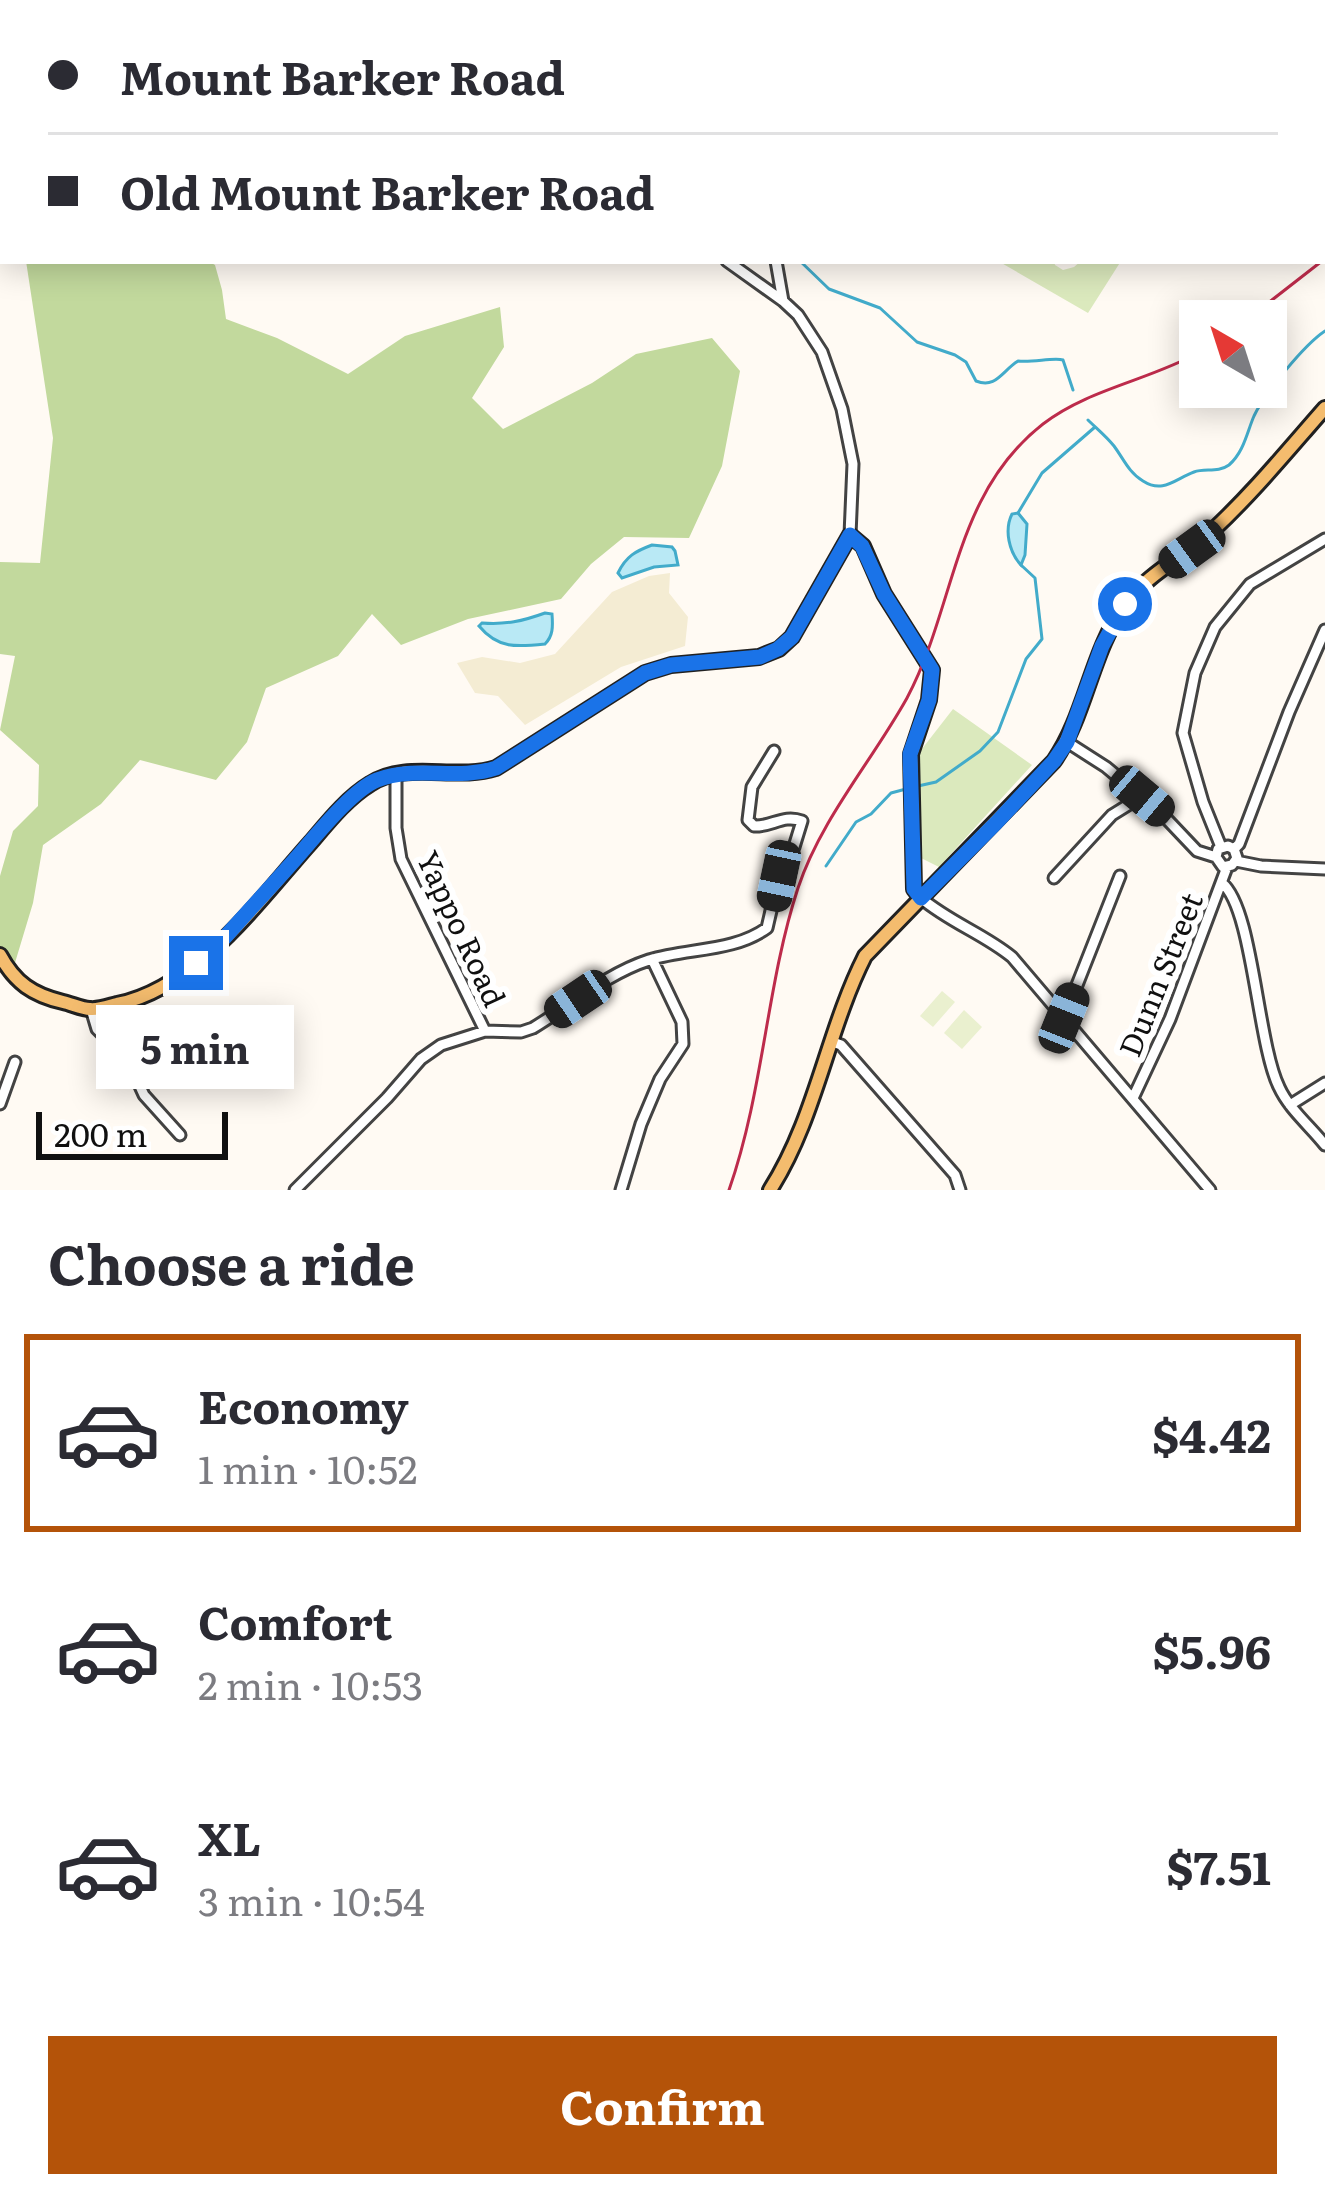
<!DOCTYPE html>
<meta charset="utf-8">
<style>
:root{--surface:#fff;--page:#f2f2f3;--text:#2b2b33;--muted:#7c7c81;--line:#e1e1e2;--accent:#b45309}
body{margin:0;font-family:Literata,serif;background:var(--page);color:var(--text);height:100vh;display:flex;flex-direction:column;font-size:45px;white-space:nowrap}
*{box-sizing:border-box;margin:0}
p{font-size:39px;color:var(--muted)}
.icon{flex:none;width:66px;height:66px;fill:none;stroke:currentColor;stroke-width:2;stroke-linecap:round;stroke-linejoin:round}
.map{position:relative;height:1190px;overflow:hidden}
.sheet{display:flex;flex-direction:column;background:var(--surface);flex:1}
.sheet>*{flex:none}
.top-card{position:absolute;left:0px;top:0px;width:1326px;height:264px;box-shadow:0 6px 30px #0003;display:grid;align-content:center;height:264px;padding:0 48px;background:var(--surface)}
.needle{width:78px;rotate:321deg}
.controls{position:absolute;left:1179px;top:300px;display:grid;gap:24px}
.controls a{display:grid;place-items:center;width:108px;height:108px;border-radius:0px;background:var(--surface);box-shadow:0 6px 30px #0003;font-size:60px}
.scale{position:absolute;left:36px;bottom:30px;width:192px;box-sizing:border-box;padding-left:12px;border:6px solid #101010;border-top:0;font-size:33px;line-height:42px;white-space:nowrap;color:#101010;-webkit-text-stroke:9px #fff;paint-order:stroke}
.end{position:absolute;width:54px;height:54px;margin:-27px;border:15px solid #1a73e8;background:#fff;box-shadow:0 0 0 6px #fff}
.from{border-radius:50%}
.bubble{position:absolute;height:84px;border-radius:0px;background:var(--surface);box-shadow:0 6px 30px #0003;font-size:39px;font-weight:700;line-height:84px;text-align:center}
.car{position:absolute;width:36px;height:72px;margin:-36px -18px;border-radius:15px;box-shadow:0 0 9px 3px #0007;background:linear-gradient(#222 24%,#8ab4d8 0 40%,#222 0 76%,#8ab4d8 0 86%,#222 0)}
.top-card b{display:flex;align-items:center;gap:42px;height:114px;font-size:45px}
.top-card b+b{border-top:3px solid var(--line)}
.top-card i{width:30px;height:30px;background:var(--text)}
ul{padding:0;list-style:none}
li{display:flex;align-items:center;gap:36px;height:198px;margin:0 24px 18px;padding:0 24px;border:6px solid transparent;border-radius:0px}
li div{flex:1}
li b{display:block;font-size:45px}
li em{font-style:normal;font-weight:700}
li.current{border-color:var(--accent)}
li>.icon{width:108px;height:108px;stroke-width:1.5}
h2{padding:0 48px;font-size:54px;line-height:144px}
.primary-button{display:flex;gap:24px;margin-top:auto;padding:24px 48px}
.primary-button a{flex:1;height:138px;border-radius:0px;background:var(--accent);color:#fff;font-size:48px;font-weight:700;line-height:138px;text-align:center}
.map>svg:first-child{display:block}
.farmland{fill:#f4ecd3}
.green{fill:#dbe9bd}
.forest{fill:#c2d99d}
.pitch{fill:#eaf0cf}
.water{fill:#b9e9f5;stroke:#42abca;stroke-width:3}
.lines{fill:none;stroke-linecap:round;stroke-linejoin:round}
.stream{stroke:#42abca;stroke-width:3}
.minor-casing{stroke:#434343;stroke-width:15}
.major-casing{stroke:#212121;stroke-width:18}
.highway-casing{stroke:#212121;stroke-width:21}
.minor{stroke:#fff;stroke-width:9}
.major{stroke:#f4bc6e;stroke-width:12}
.highway{stroke:#f08960;stroke-width:15}
.rail{stroke:#bd2b4b;stroke-width:3}
.route{stroke:#1a73e8;stroke-width:15}
.labels{text-anchor:middle;dominant-baseline:central;stroke-width:12;stroke-linejoin:round;paint-order:stroke}
.street-label{font-size:30px;fill:#101010;stroke:#fff}
</style>
<div class="map">
<svg width="1325" height="1190" viewBox="0 0 1325 1190">
<rect width="100%" height="100%" fill="#fffaf3"/>
<path class="farmland" d="M670,573L669,593L688,617L685,646L621,667L525,725L498,696L475,693L457,663L482,657L520,663L555,654L612,592L649,576Z"/>
<path class="green" d="M998,261H1054L1055,265L1063,270L1074,267L1081,261H1121L1088,313Z
M953,709L1032,765L939,867L921,858L918,754Z"/>
<path class="forest" d="M26,261H208L215,265L222,290L226,319L277,338L348,374L405,336L500,307L504,347L472,398L503,429L592,383L636,354L712,338L740,371L722,466L689,538L624,537L591,564L561,599L468,619L401,645L372,614L338,656L266,688L247,742L216,780L140,760L101,804L43,845L33,903L11,976L0,955V876L13,831L38,806L39,765L0,730L15,656L0,654V562L40,563L53,438Z"/>
<path class="pitch" d="M942,991L955,1002L933,1027L920,1016Z
M964,1010L982,1027L962,1049L944,1033Z"/>
<path class="water" d="M1018,513L1027,524L1025,555L1021,565C1009,552 1004,530 1012,514Z
M652,545L672,547L675,551L678,565L654,567L622,578L618,573C626,556 636,551 652,545Z
M545,613L552,614C553,627 553,636 545,644C517,647 498,649 479,626L482,623C505,625 523,621 545,613Z"/>
<g class="lines">
<path class="stream" d="M315,3L316,0
M800,261L829,289L880,308L917,342L955,355L966,362L976,381C996,389 1002,371 1018,361C1032,363 1054,357 1063,360L1073,390
M1088,420C1096,428 1106,436 1114,446C1123,458 1129,473 1143,481C1163,494 1175,479 1194,472C1205,468 1218,473 1229,465C1244,452 1247,432 1254,416C1265,393 1304,345 1325,331
M1018,513L1042,473L1095,427
M918,786L936,782L980,751L998,732L1026,659L1042,639L1035,578L1021,565
M826,866L856,822L871,814L891,793L906,789"/>
<defs>
<path id="minor" d="M1116,3L1119,0
M0,128L3,129
M727,261L783,301
M776,261L783,301L798,315L822,352L842,409L853,464L850,535
M1067,742L1106,767L1161,813L1197,851L1216,857L1223,867L1232,865L1237,858L1234,849L1228,846L1218,849L1216,857
M396,775V828L401,859L485,1031
M1221,847L1203,802L1183,733L1195,673L1215,627L1250,584L1325,539
M1234,849L1239,844L1289,712L1325,630
M1236,861L1261,866L1325,869
M1054,878L1112,815L1141,797
M1222,883C1253,908 1257,1042 1279,1087C1289,1109 1310,1126 1325,1145
M921,898C949,922 984,934 1012,957L1210,1190
M91,1009L97,1029L128,1060L144,1095L180,1135
M1064,1018L1120,876
M833,1042L841,1045L955,1175L960,1190
M1133,1098L1170,1019L1227,867
M0,1104L15,1062
M1290,1105L1325,1083
M295,1190L387,1098L421,1059L441,1045L485,1031L521,1032L533,1028C571,1005 606,974 649,960C688,948 734,952 767,928L779,876L794,847L802,821C783,814 772,827 754,826L748,820L752,787L774,751
M621,1190L641,1124L660,1079L683,1044L682,1022L652,959"/>
<path id="major" d="M0,955C15,983 33,995 63,1002C72,1004 82,1009 90,1009C98,1010 109,1006 117,1004C197,988 259,900 311,842C328,822 347,798 370,784C406,760 456,781 496,768L645,673L671,665L759,657L779,649L792,637L850,535L863,546L884,594L932,670L929,700L911,754L914,889L921,898
M770,1190C816,1118 827,1031 865,956L1054,761C1087,713 1091,650 1127,602C1149,573 1185,556 1212,531C1253,493 1288,450 1325,408"/>
<path id="highway" d="M469,0L499,3
M27,3L37,0
M590,3L625,0
M0,13L3,12"/>
</defs>
<use href="#minor" class="minor-casing"/>
<use href="#major" class="major-casing"/>
<use href="#highway" class="highway-casing"/>
<use href="#minor" class="minor"/>
<use href="#major" class="major"/>
<use href="#highway" class="highway"/>
<path class="rail" d="M1245,321L1322,261
M729,1190C764,1090 766,986 798,888C821,819 872,761 907,698C956,606 953,494 1043,424C1088,389 1150,380 1200,352"/>
</g>
<g class="lines">
<path class="route" d="M196,963L217,946C241,919 267,891 291,864C312,841 350,791 377,780C416,765 457,781 496,768L645,673L671,665L760,657L778,649L792,637L850,535L862,546L884,594L932,670L929,700L910,754L914,889L921,898L996,823L1054,761L1067,742L1102,646L1125,604"/>
</g>
<g class="labels">
<g class="street-label">
<text transform="translate(463 928) rotate(65)">Yappo Road</text>
<text transform="translate(1159 974) rotate(-68)">Dunn Street</text>
</g>
</g>
</svg>
<div class="controls">
<a><svg class="needle" viewBox="-14 -14 28 28"><path d="M0-13l5 13h-10z" fill="#e53935"/><path d="M0 13l5-13h-10z" fill="#7c7c81"/></svg></a>
</div>
<div class="scale">200 m</div>
<i class="end from" style="left:1125px;top:604px"></i>
<i class="end" style="left:196px;top:963px"></i>
<div class="bubble" style="left:96px;top:1005px;width:198px">5 min</div>
<i class="car" style="left:1192px;top:549px;rotate:234deg"></i>
<i class="car" style="left:1142px;top:796px;rotate:130deg"></i>
<i class="car" style="left:779px;top:876px;rotate:192deg"></i>
<i class="car" style="left:578px;top:999px;rotate:236deg"></i>
<i class="car" style="left:1064px;top:1018px;rotate:22deg"></i>
<div class="top-card">
<b><i class="from"></i>Mount Barker Road</b>
<b><i></i>Old Mount Barker Road</b>
</div>
</div>
<section class="sheet">
<h2>Choose a ride</h2>
<ul>
<li class="current"><svg class="icon" aria-label="car" viewBox="0 0 24 24"><path d="M5 17H2v-5l4-1 3-4h7l3 4 3 1v5h-3M9 17h6M6 11h13"/><circle cx="7" cy="17" r="2"/><circle cx="17" cy="17" r="2"/></svg><div><b>Economy</b><p>1 min · 10:52</p></div><em>$4.42</em></li>
<li><svg class="icon" aria-label="car" viewBox="0 0 24 24"><path d="M5 17H2v-5l4-1 3-4h7l3 4 3 1v5h-3M9 17h6M6 11h13"/><circle cx="7" cy="17" r="2"/><circle cx="17" cy="17" r="2"/></svg><div><b>Comfort</b><p>2 min · 10:53</p></div><em>$5.96</em></li>
<li><svg class="icon" aria-label="car" viewBox="0 0 24 24"><path d="M5 17H2v-5l4-1 3-4h7l3 4 3 1v5h-3M9 17h6M6 11h13"/><circle cx="7" cy="17" r="2"/><circle cx="17" cy="17" r="2"/></svg><div><b>XL</b><p>3 min · 10:54</p></div><em>$7.51</em></li>
</ul>
<div class="primary-button"><a>Confirm</a></div>
</section>
